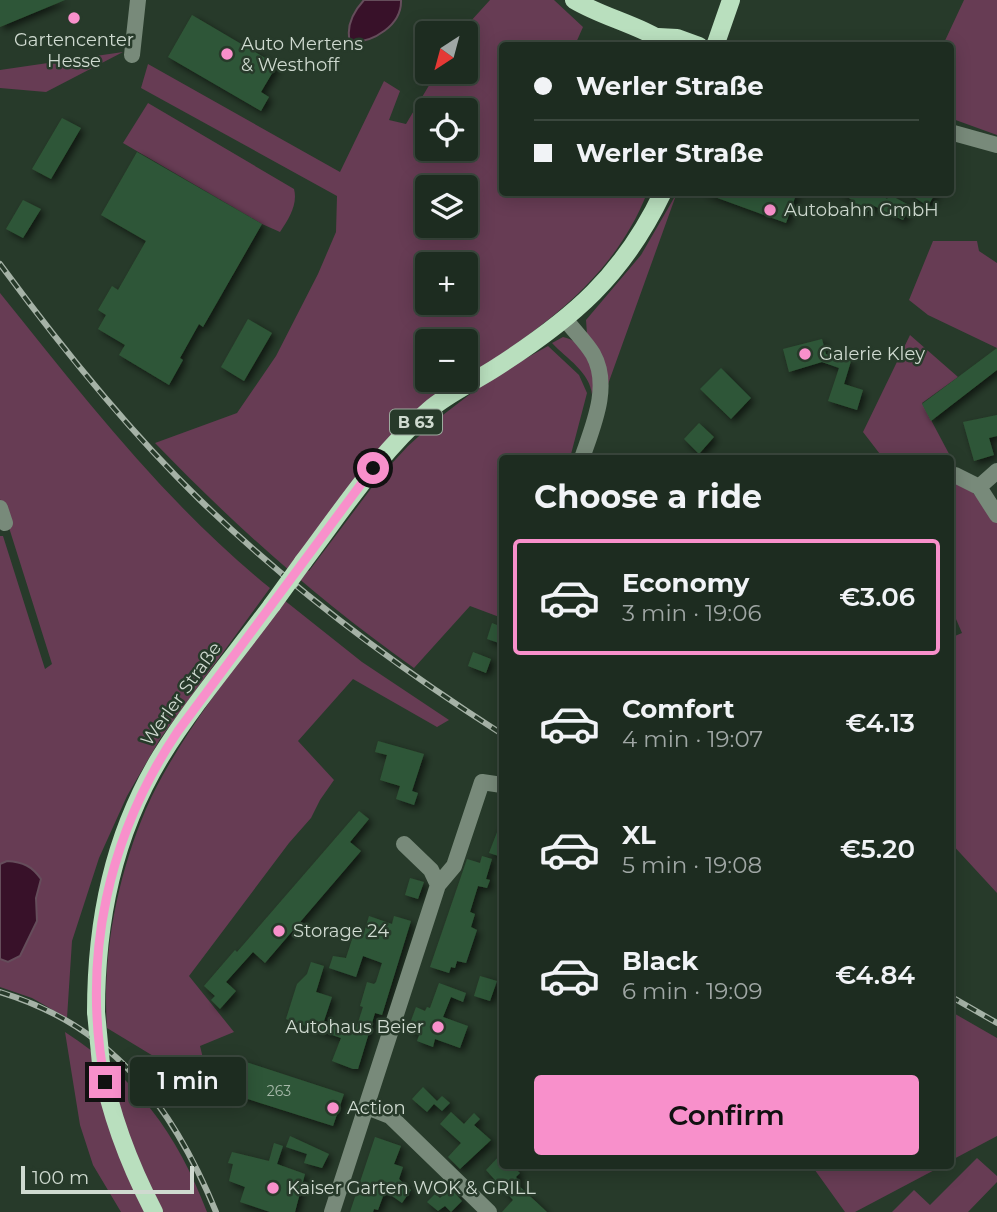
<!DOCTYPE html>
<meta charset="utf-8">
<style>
:root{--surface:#1d2c20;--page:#253429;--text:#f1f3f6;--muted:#a0a7a5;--line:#3b483e;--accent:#f890cb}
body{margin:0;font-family:Montserrat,sans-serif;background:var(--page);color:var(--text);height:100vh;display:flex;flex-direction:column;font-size:26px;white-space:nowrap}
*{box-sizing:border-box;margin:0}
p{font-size:23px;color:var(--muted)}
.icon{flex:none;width:38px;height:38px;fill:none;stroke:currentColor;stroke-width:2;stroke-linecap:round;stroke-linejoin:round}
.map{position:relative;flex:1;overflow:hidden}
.sheet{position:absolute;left:499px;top:455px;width:455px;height:714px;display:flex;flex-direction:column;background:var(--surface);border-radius:7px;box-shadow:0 4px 18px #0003,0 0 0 2px var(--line)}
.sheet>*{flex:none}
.hud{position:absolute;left:499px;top:42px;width:455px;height:154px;border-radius:7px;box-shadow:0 4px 18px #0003,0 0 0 2px var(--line);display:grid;align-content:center;height:154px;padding:0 35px;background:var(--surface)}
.needle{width:46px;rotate:216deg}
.fabs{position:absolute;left:415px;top:21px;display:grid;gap:14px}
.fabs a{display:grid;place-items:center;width:63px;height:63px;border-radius:7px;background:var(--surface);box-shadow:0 4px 18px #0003,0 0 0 2px var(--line);font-size:35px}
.scale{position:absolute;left:21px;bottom:18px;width:173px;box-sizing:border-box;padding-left:7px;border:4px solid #cfdad0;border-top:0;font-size:19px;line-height:24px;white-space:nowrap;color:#cfdad0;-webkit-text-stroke:5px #273a2a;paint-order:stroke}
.end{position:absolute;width:32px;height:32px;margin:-16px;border:9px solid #f890cb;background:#111;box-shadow:0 0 0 4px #111}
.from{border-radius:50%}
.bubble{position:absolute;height:49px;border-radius:7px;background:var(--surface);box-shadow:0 4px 18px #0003,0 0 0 2px var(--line);font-size:23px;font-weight:600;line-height:49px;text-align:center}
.hud b{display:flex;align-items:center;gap:24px;height:66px;font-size:26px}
.hud b+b{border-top:2px solid var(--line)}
.hud i{width:18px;height:18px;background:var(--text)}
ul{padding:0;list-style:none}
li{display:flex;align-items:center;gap:21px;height:116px;margin:0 14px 10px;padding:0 21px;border:4px solid transparent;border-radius:7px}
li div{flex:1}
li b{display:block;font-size:26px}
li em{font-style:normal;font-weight:600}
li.selected{border-color:var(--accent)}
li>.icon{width:63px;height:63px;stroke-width:1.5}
h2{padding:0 35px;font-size:32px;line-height:84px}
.action{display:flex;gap:14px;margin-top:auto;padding:14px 35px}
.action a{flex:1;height:80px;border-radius:7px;background:var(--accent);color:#111;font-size:28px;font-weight:600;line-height:80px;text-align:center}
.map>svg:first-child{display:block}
.green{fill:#673c54;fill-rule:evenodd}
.water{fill:#381129;stroke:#654d5b;stroke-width:2}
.building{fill:#2f5737;filter:url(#shadow)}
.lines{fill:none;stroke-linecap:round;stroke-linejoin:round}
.minor{stroke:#788a7a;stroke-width:16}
.major{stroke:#b9dfbe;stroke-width:18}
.rail-casing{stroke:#a5b2a6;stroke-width:6}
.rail{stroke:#273a2a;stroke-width:3.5;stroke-dasharray:10;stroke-linecap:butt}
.major-bridge{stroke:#b9dfbe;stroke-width:18}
.route{stroke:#f890cb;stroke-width:9}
.poi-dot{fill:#f890cb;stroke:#273a2a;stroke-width:2.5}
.labels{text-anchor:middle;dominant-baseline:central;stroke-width:5;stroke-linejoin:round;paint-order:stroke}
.number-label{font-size:14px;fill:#a7b9aa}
.shield{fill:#273a2a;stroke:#9daa9e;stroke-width:2}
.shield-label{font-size:16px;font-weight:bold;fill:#cfdad0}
.poi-label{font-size:18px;fill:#cfdad0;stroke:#273a2a;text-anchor:start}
.street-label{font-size:18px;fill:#cfdad0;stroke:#273a2a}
</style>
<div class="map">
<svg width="997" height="1212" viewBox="0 0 997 1212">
<defs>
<filter id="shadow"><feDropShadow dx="3.5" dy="3.5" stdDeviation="3.5" flood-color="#0009"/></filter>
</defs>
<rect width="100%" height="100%" fill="#273a2a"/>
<path class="green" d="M490,0H554L583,27L575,45L502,46V192L647,193C613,280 541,328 466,378V341H427V380H463L299,562L309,571L382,474L408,446L439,418L491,378L548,346L579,375L587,393L570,458H502V618L470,606L414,668C319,601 235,526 155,443L237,413L276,356L318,274L336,232L337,196L141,88L148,64L340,172L384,81L400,91L389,120L406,124L437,72H466V33H460ZM427,110H466V149H427ZM427,187H466V226H427ZM427,264H466V303H427Z
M964,0H997V135L950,118V46L943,45Z
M123,52L46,92L0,88V70Z
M148,103L294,189C298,204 289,219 280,232L262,224L123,143Z
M674,198H675L607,387L587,334L586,320L641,255Z
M933,241H977L979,251L997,263V348L928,315L909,300Z
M0,293C83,396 166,504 270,588L160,739L127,796L99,858L72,941L67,1018L32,998L0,987V536H3L45,669L52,664L0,499Z
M910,335L958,377L922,403L956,467L950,468V458H883L863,432Z
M563,337C588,342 598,373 592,395C590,372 567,359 552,343Z
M954,481L969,488L997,522V893L950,842V638L962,633L950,605V482Z
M284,600L362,662L449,720L437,727L353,679L298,741L334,780L320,800L311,818L289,843L189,976L234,1032L200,1046L211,1091L193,1093L183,1074L107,1028C102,954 117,877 146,809C177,738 239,664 284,600Z
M950,1011L997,1038V1136L950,1161Z
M65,1032C136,1078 177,1133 207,1212H121L93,1165L80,1125Z
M977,1158L997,1176V1182L968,1212H892L914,1190L930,1205Z
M812,1166H942L855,1212H845Z"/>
<path class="water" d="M364,0H401C402,25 373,43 350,42C346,27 353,12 364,0Z
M7,861C23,862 32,866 41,879L36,898L37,921L20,956L8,962L0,959V864Z"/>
<path class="building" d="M0,0H65L0,27Z
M192,15L277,65L261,92L269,97L261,111L168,57Z
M62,118L81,128L51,179L32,169Z
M137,152L262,224L203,327L199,324L180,358L183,360L169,385L119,355L125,345L98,329L106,315L98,310L112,286L118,290L146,241L101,215Z
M701,192H797L786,223Z
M839,192H876L887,199L890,195L911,206L903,220L872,205L866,214L849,204L852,200Z
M906,192H936L928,206Z
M23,200L41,209L23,238L6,229Z
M248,319L272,333L244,381L221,367Z
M822,339L826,354L851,361L844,384L863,390L857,410L828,401L839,368L822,362L789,372L783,349Z
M997,348V370L931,421L922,404Z
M721,368L751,398L731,419L700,389Z
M997,415V436L989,438L994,455L974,461L963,422Z
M699,423L714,437L699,454L684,439Z
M492,623L502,627V644L487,639Z
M473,652L491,659L486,673L468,666Z
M378,741L424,754L412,791L418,793L414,805L396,799L400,786L380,780L387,755L375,752Z
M359,811L369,819L350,842L361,851L265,963L253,952L226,982L236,991L220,1009L211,1000L215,996L204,986L235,950L237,952Z
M501,822H502V857L489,853Z
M482,856L492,859L486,879L490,880L487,888L478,886L470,912L475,914L471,927L477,930L466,963L457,961L455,968L451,967L449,973L430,967L467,859L480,863Z
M410,878L424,882L418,899L405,895Z
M369,916L392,924L394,916L411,921L382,1015L375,1013L358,1069H353L332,1061L341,1038L286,1019L297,984L307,974L311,962L324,966L316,992L332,997L324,1021L355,1032L363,1007L360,1006L367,982L374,984L376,982L382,963L363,956L356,977L329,968L333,956L346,958L355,930L364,933Z
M480,976L497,981L490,1001L474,996Z
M439,983L466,993L463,1002L451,997L443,1017L468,1026L460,1048L435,1039L433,1047L417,1041L420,1033L408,1029L416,1007L425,1011L427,1007L430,1008Z
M243,1061L344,1094L333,1126L232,1094Z
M423,1087L437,1101L442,1096L450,1103L442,1111L434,1104L427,1112L412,1099Z
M451,1112L464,1124L474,1113L480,1119L474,1125L491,1140L460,1169L448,1157L461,1143L440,1124Z
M290,1136L329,1154L322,1168L304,1163L307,1154L286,1147Z
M375,1137L401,1146L394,1164L403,1167L399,1179L411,1190L402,1203L385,1191L378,1210L374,1209L373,1212H350Z
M274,1143L283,1146L277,1164L305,1174L295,1212H270L240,1202L245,1187L229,1181L233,1164L228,1163L232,1152L269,1161Z
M502,1153V1166H512L520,1173L516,1177L519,1181L517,1184L547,1212H502L513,1200L486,1170Z
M450,1188L462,1201L451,1212L445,1206L438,1211L427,1202L435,1194L440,1198Z"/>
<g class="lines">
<path class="minor" d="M132,55L138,0
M950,132L997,145
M566,320C574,331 586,342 593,354C611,386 593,426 582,458
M950,476L955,475L979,487L997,515
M979,487L997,471
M0,508L5,523
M404,844L431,870L438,885
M367,1107L390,1116L489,1212
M332,1212L438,885L454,866L482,782L502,785"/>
<path class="major" d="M574,0C604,18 641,25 670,46
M658,37L677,38L699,46
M715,46L731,0
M303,562C343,509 379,453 429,410C449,393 474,382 497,367C573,318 623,276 663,192
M96,1012C96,921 113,835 161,756C194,703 235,655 272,605
M101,1064C111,1117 129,1164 154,1212"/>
<defs>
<path id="rail" d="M0,264C61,347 126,428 200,500C292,589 394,665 502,734
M0,992C113,1026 173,1107 216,1212
M950,996L997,1023"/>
</defs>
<use href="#rail" class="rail-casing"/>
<use href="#rail" class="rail"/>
<path class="major-bridge" d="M272,605L303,562
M96,1012L101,1064"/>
</g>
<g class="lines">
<path class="route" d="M105,1082C81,958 108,835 178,731L373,468"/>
</g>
<g class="poi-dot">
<circle cx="74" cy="18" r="7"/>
<circle cx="227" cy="54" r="7"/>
<circle cx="770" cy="210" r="7"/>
<circle cx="805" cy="354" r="7"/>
<circle cx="279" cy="931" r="7"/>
<circle cx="438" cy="1027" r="7"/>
<circle cx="333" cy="1108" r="7"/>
<circle cx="273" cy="1188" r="7"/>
</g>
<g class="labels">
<g class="number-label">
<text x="279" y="1091">263</text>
</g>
<rect class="shield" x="390" y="409.5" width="52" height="25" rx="5"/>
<g class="shield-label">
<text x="416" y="422">B 63</text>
</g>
<g class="poi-label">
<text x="74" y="40" text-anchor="middle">Gartencenter<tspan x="74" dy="21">Hesse</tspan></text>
<text x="241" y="44">Auto Mertens<tspan x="241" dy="21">&amp; Westhoff</tspan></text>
<text x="784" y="210">Autobahn GmbH</text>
<text x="819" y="354">Galerie Kley</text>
<text x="293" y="931">Storage 24</text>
<text x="424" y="1027" text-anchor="end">Autohaus Beier</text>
<text x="347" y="1108">Action</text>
<text x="287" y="1188">Kaiser Garten WOK &amp; GRILL</text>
</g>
<g class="street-label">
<text transform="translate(181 694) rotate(-54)">Werler Straße</text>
</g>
</g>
</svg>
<div class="fabs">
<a><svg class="needle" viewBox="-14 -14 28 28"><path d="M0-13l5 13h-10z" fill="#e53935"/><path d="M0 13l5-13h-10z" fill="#a0a7a5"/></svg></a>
<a><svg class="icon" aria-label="locate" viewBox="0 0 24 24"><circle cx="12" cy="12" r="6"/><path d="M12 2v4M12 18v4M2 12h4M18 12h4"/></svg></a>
<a><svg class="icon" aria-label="layers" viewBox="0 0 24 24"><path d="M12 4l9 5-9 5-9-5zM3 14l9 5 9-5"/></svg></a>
<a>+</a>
<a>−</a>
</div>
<div class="scale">100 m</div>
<i class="end from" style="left:373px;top:468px"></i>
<i class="end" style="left:105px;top:1082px"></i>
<div class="bubble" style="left:130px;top:1057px;width:116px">1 min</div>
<div class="hud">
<b><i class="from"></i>Werler Straße</b>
<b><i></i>Werler Straße</b>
</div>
<section class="sheet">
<h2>Choose a ride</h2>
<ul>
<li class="selected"><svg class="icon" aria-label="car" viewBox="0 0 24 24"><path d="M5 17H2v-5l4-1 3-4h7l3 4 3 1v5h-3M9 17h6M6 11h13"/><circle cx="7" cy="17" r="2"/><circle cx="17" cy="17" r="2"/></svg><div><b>Economy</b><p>3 min · 19:06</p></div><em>€3.06</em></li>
<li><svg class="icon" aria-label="car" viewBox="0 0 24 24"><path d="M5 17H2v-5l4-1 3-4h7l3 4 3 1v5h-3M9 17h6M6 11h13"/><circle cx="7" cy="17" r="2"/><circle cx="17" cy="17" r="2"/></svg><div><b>Comfort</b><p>4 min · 19:07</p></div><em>€4.13</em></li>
<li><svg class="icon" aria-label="car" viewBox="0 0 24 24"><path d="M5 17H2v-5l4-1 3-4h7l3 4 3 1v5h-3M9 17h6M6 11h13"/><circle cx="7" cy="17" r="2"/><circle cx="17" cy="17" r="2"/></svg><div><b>XL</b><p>5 min · 19:08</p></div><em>€5.20</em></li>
<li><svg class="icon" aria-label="car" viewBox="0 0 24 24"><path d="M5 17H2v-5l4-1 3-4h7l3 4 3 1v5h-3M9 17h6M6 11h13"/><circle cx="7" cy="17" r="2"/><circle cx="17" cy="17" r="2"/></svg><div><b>Black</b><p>6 min · 19:09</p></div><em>€4.84</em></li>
</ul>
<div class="action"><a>Confirm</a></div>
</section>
</div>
